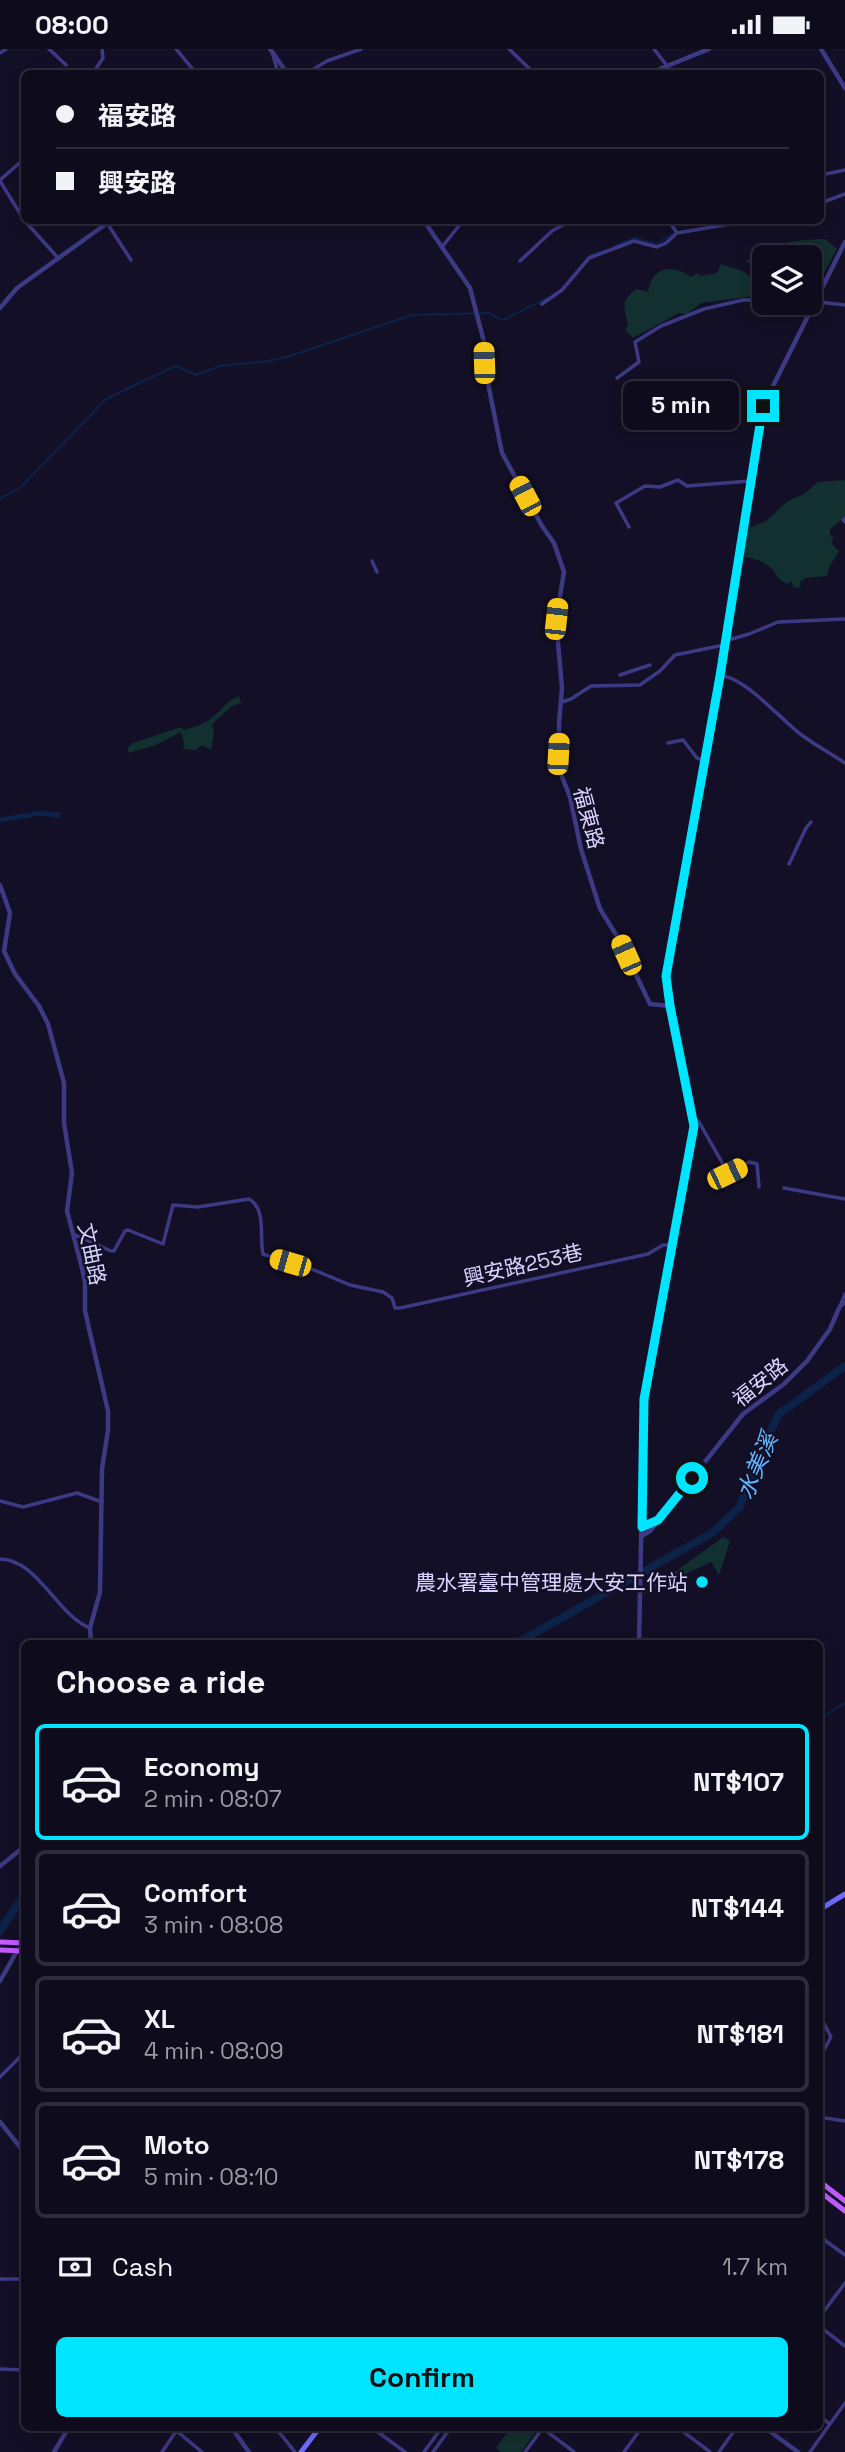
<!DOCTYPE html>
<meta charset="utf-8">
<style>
:root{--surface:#0e0b1c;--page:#171425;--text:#f1f3f6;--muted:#9b9ba3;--line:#2e2b3b;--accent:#00e5ff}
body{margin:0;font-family:"Space Grotesk","Noto Sans TC",sans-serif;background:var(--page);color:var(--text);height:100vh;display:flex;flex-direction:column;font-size:26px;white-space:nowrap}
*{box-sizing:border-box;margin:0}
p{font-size:23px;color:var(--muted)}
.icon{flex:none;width:38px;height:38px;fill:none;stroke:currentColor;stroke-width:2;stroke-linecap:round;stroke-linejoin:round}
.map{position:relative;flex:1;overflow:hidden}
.side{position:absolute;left:21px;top:1591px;width:802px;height:791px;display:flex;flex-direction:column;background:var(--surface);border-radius:10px;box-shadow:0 4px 18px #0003,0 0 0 2px var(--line)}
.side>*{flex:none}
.banner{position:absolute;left:21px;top:21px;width:803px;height:154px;border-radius:10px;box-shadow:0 4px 18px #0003,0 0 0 2px var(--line);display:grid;align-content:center;height:154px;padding:0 35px;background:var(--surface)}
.buttons{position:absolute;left:752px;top:196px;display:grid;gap:14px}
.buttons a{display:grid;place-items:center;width:70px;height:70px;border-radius:10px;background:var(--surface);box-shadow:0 4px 18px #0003,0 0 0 2px var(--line);font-size:35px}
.end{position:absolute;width:32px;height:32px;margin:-16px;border:9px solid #00e5ff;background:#111;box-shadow:0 0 0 4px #111}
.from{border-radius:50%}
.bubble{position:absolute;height:49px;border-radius:10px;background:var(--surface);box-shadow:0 4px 18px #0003,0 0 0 2px var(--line);font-size:23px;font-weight:800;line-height:49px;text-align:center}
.car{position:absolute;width:21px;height:42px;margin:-21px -10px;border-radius:9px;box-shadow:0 0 5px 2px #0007;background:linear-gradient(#f5c518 24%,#345 0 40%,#f5c518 0 76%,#345 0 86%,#f5c518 0)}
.banner b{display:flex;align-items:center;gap:24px;height:66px;font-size:26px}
.banner b+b{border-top:2px solid var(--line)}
.banner i{width:18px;height:18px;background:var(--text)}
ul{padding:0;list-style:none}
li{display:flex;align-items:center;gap:21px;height:116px;margin:0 14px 10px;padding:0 21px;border:4px solid var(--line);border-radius:10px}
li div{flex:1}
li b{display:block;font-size:26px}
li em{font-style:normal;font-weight:800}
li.selected{border-color:var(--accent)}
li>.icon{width:63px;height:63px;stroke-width:1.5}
h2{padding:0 35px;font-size:32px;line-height:84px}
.pay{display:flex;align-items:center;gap:18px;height:77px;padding:0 35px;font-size:26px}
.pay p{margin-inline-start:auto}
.action{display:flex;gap:14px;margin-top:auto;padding:14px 35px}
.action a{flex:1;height:80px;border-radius:10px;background:var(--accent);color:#111;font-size:28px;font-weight:800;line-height:80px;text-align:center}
.status{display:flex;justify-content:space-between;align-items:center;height:49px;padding:0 35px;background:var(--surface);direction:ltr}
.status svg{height:19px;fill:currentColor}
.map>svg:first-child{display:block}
.green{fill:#12302f}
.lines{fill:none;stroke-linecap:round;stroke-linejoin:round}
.stream{stroke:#0c2248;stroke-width:2}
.canal{stroke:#0c2248;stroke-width:5}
.river{stroke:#0c2248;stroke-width:8}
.minor{stroke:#3d3a85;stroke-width:3.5}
.tertiary{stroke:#3d3a85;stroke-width:4.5}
.secondary{stroke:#6f6bff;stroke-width:5}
.primary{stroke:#c25bff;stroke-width:5}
.route{stroke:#00e5ff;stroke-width:9}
.poi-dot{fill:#00e5ff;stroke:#130f26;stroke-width:2.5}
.labels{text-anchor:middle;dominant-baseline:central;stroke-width:5;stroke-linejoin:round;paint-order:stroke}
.street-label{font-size:21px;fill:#d9d4ff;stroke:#130f26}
.poi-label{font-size:21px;fill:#d9d4ff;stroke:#130f26;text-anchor:end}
.water-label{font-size:23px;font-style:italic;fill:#62b6ff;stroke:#130f26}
</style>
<div class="status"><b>08:00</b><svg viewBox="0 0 49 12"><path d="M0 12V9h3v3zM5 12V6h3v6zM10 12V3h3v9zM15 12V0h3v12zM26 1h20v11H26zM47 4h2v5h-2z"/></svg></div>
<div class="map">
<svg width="845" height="2403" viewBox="0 0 845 2403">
<rect width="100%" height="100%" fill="#130f26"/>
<path class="green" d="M825,190L837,200L820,232L810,227V208H765V216L745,213C767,193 797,191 825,190Z
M721,215C744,224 752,218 754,247L701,254L687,265L679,264L633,289L625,281L628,276C624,256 620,254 636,240L648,243C651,218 673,214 691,228L697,224L700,227L717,224Z
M845,431V467L830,481V486L834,489L831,494L839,502L830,517L827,527L806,529L800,533L801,538L794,539L791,532L787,535C777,529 778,528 772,520C765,512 750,508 740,507L746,480L766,472L788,452L804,445L818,433Z
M239,647L241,654L232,657L212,675L214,684L211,701L202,696L196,701L183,700L184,694L181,683L156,696L128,704V699L133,694L181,678L184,681C196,678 207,674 216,665C225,658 227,651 239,647Z
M723,1488L730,1492L719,1526L711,1513L644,1544L643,1542L668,1528Z
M511,2378L538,2380L521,2403H501L496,2399Z"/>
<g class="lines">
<path class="stream" d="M615,197L634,189L657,195L674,184
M590,206L604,202
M0,450L21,438L106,350L171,319L176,317L196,326L220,317L269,312L290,307L412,266L489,264L501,271L505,270L549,248
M819,1670L845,1654"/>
<path class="canal" d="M0,771L41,764L58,766"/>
<path class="river" d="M517,1594L712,1484L739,1459L767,1389L779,1365L845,1317
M0,1882L24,1846"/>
<path class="minor" d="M49,0L66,16
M176,0L196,24
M509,0L534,24
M654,0L668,18
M0,4L6,0
M273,6L278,24
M93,24L103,9L102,0
M307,24L327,12L361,0
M821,126L845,121
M0,131L24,110
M0,132L24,171
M821,154L845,145
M25,172L58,209
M669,172L677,184
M107,174L131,211
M442,198L462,173L471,175L474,172
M520,212L552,182L570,172
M810,252L845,256
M542,255L562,241L589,209L634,192L657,198L666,194L677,184L748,172
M617,329L639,313L635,293L661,277L704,260L743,251H765
M845,469L843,471L845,473
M629,478L616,454L645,437L660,438L678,431L687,437L750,432
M372,512L377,523
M725,592L749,585L778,573L845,570
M620,626L650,616
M720,627C741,625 782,671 799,684C813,695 830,704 845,714
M562,653L571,650L591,637L640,636L660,622L675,606L724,596
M668,694L683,691L697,709L705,712
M789,815L806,779L811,773
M694,1070L699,1073L728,1124L749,1113L757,1115L759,1138
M784,1139L845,1150
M73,1185L111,1202H114L125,1182L128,1181L163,1195L173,1156L198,1158L249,1150C267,1160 259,1189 263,1205L314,1221L350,1236L383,1243L392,1249L395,1259H400L648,1205L663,1196H672
M841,1255L845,1245
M0,1452L23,1458L77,1444L102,1453
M0,1510C37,1510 57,1566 90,1579
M819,1965L831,1988L819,2010
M0,2028L24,2004
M819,2068L845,2072
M819,2187L845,2206
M0,2230H24
M819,2269L845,2234
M819,2277L845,2297
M0,2320L24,2321
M819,2367L830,2375
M172,2378L202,2403
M275,2378L295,2403
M371,2378L405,2403
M541,2378L574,2403
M677,2378L710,2403
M381,2385L386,2378
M162,2403L179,2378
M424,2403L442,2378
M433,2403L451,2378
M525,2403L542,2380
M624,2403L642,2378
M719,2403L737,2378
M810,2403L845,2354"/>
<path class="tertiary" d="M270,0L287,24
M821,0L845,39
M650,24L709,0
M424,172L470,239L484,293V314L502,404L542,477L554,494L564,523L556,571L562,639L559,674V720L570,748L581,800L600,860L620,892L650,955L670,957
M0,259L17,239L110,172
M0,836L10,864L4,902L15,925L39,957L48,975L64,1034V1074L72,1124L67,1162L82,1219L85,1233V1262L108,1362V1381L102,1420L100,1543L90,1579L91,1594
M642,1487L650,1482L743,1365L784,1335L807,1312L830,1280L840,1257L845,1253
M639,1594L644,1350L694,1077L670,957L666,927L671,895L720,627L763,357L845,193
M0,1817L24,1798
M0,1932L17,1902
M0,2073L24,2103
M231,2378L249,2403
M764,2378L798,2403
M54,2403L69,2378"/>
<path class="secondary" d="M819,1861L845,1845
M301,2403L320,2378"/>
<path class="primary" d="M0,1893L24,1894
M0,1901L24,1902
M819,2132L845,2152
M819,2142L845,2162"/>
</g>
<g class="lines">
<path class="route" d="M692,1429L658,1471L642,1478L644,1350L694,1077L670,957L666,927L720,627L763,357"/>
</g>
<circle class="poi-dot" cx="702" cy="1533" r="7"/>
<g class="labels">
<g class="street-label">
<text transform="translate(589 769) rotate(75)">福東路</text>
<text transform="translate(92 1205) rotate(78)">文曲路</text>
<text transform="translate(523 1216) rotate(-13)">興安路253巷</text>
<text transform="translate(760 1333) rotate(-39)">福安路</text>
</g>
<g class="poi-label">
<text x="688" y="1533">農水署臺中管理處大安工作站</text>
</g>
<g class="water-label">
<text transform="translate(757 1417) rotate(-67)">水美溪</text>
</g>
</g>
</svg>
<div class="buttons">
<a><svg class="icon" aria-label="layers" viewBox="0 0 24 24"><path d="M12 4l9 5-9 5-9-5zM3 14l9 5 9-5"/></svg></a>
</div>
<i class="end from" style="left:692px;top:1429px"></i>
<i class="end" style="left:763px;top:357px"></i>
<div class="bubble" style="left:623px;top:332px;width:116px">5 min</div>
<i class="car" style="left:484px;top:314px;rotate:358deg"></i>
<i class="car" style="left:525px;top:447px;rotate:332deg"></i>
<i class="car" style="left:556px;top:570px;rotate:6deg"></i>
<i class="car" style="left:558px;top:705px;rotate:3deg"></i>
<i class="car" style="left:626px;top:906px;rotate:336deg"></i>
<i class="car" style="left:727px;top:1125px;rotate:64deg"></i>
<i class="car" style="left:290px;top:1214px;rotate:286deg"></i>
<div class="banner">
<b><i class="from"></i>福安路</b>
<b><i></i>興安路</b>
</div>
<section class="side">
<h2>Choose a ride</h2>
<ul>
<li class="selected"><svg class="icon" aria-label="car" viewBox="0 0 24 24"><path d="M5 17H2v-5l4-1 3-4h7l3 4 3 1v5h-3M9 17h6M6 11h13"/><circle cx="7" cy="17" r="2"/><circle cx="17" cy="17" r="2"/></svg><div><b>Economy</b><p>2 min · 08:07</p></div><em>NT$107</em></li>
<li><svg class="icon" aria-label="car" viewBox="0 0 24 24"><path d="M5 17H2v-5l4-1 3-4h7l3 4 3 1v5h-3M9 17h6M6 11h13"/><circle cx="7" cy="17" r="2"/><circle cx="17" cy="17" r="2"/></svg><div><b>Comfort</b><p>3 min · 08:08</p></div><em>NT$144</em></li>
<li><svg class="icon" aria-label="car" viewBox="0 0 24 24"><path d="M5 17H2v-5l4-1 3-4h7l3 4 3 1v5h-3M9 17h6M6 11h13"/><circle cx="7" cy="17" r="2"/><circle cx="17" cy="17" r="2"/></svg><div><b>XL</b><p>4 min · 08:09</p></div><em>NT$181</em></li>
<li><svg class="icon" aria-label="car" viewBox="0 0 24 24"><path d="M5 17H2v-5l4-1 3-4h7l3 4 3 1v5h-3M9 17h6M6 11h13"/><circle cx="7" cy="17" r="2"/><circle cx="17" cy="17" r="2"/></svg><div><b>Moto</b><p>5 min · 08:10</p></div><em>NT$178</em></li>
</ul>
<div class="pay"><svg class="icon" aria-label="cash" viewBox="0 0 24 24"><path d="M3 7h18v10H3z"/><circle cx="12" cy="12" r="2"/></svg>Cash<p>1.7 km</p></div>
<div class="action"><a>Confirm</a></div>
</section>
</div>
